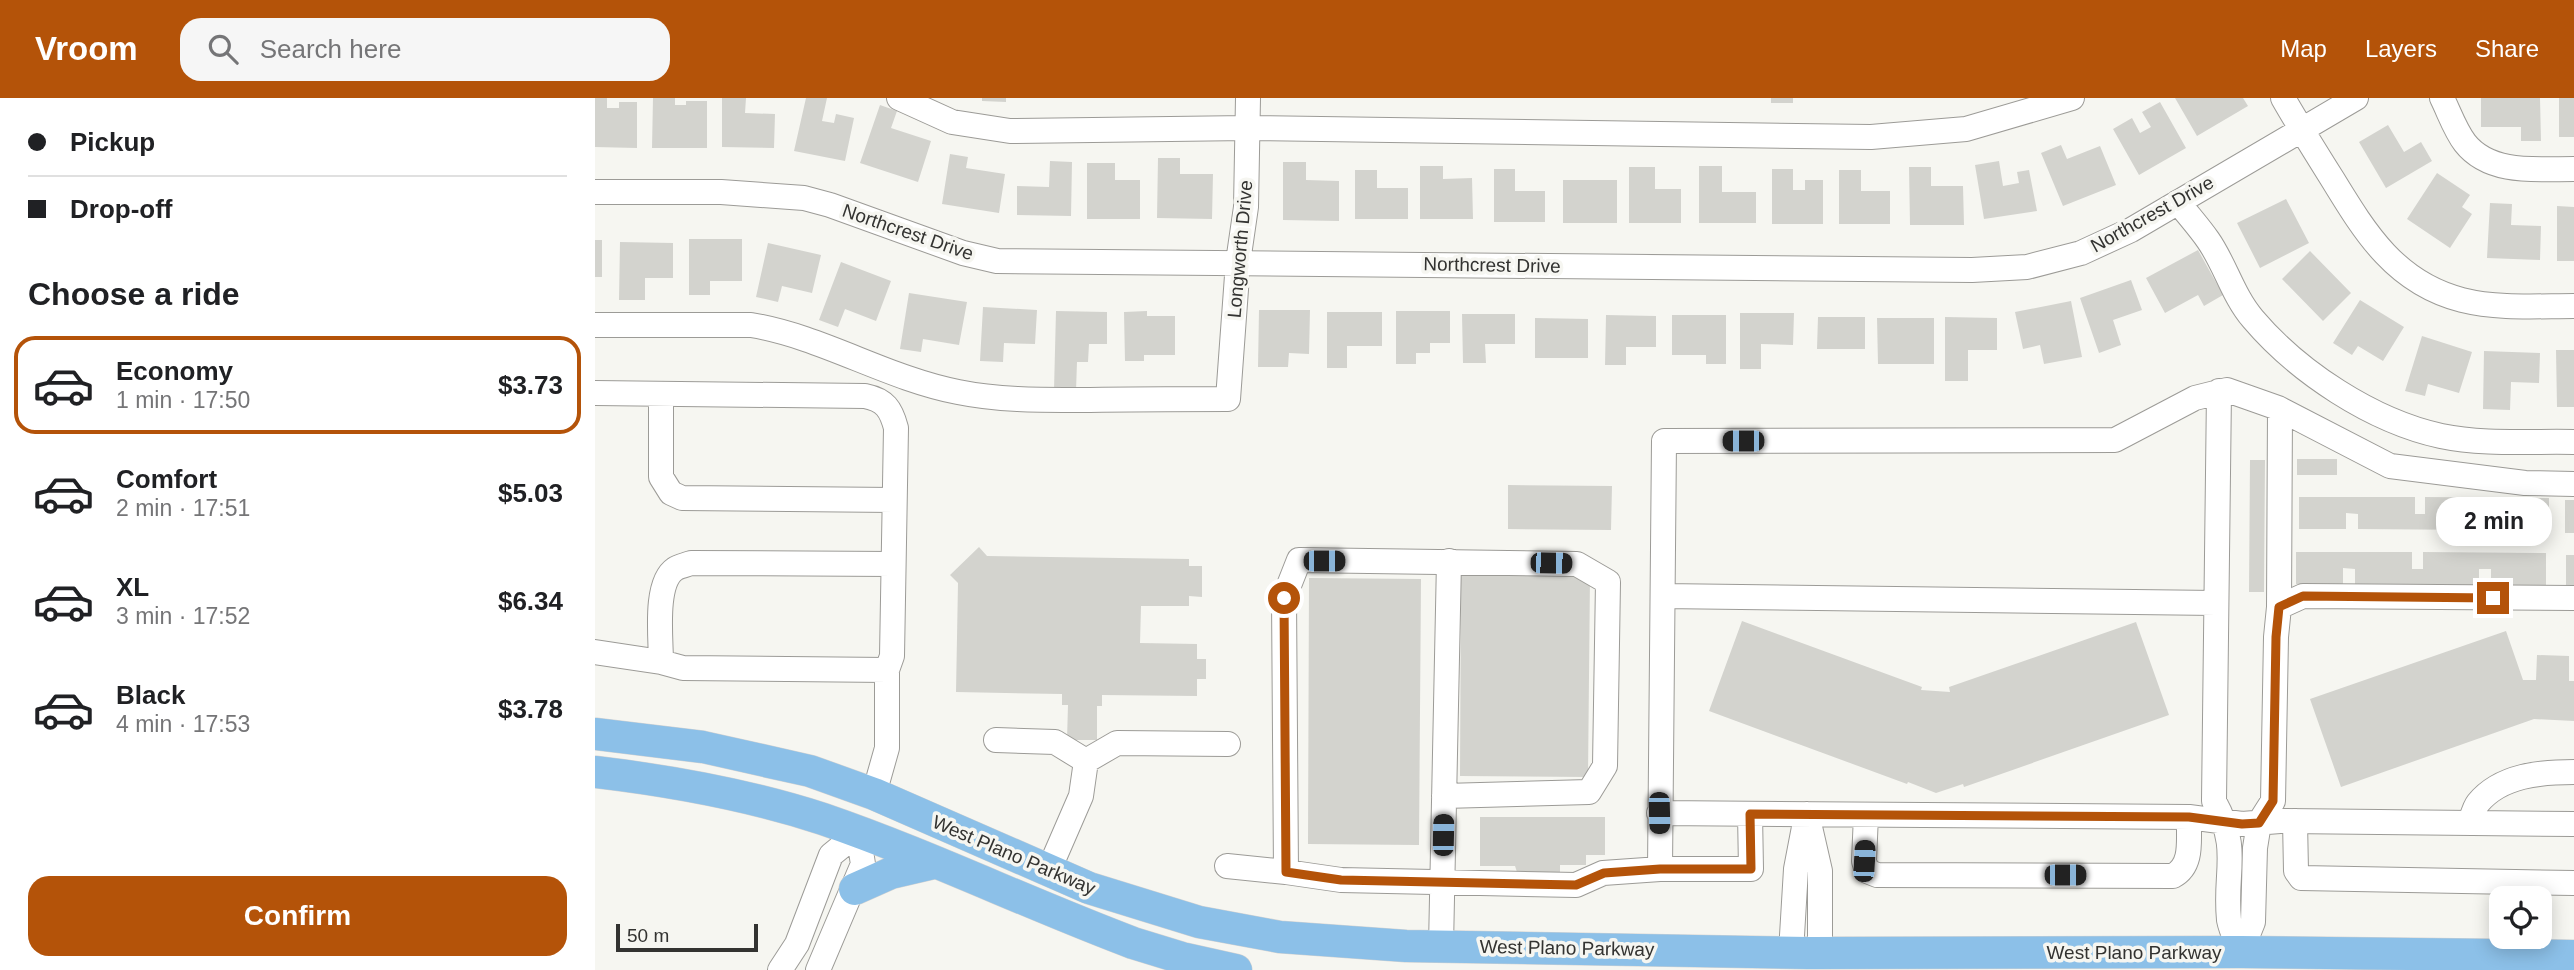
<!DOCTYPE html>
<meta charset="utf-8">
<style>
:root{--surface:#fff;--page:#f6f6f6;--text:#202124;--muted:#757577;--line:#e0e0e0;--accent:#b45309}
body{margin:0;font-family:Arial,sans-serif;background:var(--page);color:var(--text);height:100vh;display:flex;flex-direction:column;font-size:26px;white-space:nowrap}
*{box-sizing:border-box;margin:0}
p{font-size:23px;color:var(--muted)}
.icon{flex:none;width:38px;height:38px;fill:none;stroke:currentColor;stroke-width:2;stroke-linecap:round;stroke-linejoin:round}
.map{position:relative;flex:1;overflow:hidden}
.sheet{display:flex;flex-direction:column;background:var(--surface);width:595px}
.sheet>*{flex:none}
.top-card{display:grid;align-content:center;height:154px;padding:0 28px;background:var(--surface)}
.buttons{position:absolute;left:1894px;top:788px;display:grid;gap:14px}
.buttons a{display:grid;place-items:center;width:63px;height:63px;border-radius:14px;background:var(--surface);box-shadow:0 4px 18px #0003;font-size:35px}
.scale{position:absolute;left:21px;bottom:18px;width:142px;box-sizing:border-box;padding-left:7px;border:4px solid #333331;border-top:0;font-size:19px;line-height:24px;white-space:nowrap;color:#333331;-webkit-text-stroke:5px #f6f6f1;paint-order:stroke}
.end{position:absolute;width:32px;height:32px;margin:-16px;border:9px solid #b45309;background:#fff;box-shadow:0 0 0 4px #fff}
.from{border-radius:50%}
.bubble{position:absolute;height:49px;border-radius:21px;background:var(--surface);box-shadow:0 4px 18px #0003;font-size:23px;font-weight:700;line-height:49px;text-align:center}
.car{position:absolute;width:21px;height:42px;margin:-21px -10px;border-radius:9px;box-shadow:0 0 5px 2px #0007;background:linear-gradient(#222 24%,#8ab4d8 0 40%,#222 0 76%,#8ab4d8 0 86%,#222 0)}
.top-card b{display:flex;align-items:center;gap:24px;height:66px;font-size:26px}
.top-card b+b{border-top:2px solid var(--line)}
.top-card i{width:18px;height:18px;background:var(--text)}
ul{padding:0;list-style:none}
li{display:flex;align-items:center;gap:21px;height:98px;margin:0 14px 10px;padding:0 14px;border:4px solid transparent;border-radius:21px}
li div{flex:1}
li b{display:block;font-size:26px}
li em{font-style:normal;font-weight:700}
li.on{border-color:var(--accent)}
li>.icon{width:63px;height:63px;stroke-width:1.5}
h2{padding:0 28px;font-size:32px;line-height:84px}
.primary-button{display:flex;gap:14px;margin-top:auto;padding:14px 28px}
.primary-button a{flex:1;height:80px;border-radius:21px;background:var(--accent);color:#fff;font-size:28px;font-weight:700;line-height:80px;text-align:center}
header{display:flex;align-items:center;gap:42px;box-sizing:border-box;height:98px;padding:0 35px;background:var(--accent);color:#fff}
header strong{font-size:33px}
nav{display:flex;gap:38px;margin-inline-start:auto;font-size:24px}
.search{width:490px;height:63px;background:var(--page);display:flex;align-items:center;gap:18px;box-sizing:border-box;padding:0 24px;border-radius:21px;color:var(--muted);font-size:26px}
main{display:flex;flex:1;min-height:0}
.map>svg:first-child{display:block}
.building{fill:#d3d3ce}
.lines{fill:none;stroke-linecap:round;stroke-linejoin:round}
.minor-casing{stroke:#9c9b97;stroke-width:26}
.major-casing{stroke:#d2d2d2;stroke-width:33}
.minor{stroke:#fff;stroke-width:24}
.major{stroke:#8cc0e8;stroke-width:32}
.route{stroke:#b45309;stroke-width:9}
.labels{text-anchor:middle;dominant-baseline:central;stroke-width:7;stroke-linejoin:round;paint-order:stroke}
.street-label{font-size:19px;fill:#333331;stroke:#f6f6f1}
</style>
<header>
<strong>Vroom</strong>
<div class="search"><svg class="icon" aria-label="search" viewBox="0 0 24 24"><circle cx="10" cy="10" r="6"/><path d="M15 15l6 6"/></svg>Search here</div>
<nav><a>Map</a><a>Layers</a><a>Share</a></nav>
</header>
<main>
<section class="sheet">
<div class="top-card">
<b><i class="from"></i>Pickup</b>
<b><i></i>Drop-off</b>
</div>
<h2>Choose a ride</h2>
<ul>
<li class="on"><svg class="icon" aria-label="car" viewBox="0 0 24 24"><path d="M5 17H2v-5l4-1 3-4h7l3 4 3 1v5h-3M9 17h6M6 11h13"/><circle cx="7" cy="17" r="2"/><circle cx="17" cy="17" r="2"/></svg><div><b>Economy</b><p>1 min · 17:50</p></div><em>$3.73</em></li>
<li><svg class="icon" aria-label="car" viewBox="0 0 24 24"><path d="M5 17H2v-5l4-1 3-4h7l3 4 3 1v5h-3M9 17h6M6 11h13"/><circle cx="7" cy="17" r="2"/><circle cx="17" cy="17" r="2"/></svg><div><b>Comfort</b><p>2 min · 17:51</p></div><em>$5.03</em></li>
<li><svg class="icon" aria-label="car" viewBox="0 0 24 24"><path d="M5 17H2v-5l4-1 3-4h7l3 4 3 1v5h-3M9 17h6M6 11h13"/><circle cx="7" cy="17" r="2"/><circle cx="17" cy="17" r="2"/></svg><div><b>XL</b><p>3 min · 17:52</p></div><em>$6.34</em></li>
<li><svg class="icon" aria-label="car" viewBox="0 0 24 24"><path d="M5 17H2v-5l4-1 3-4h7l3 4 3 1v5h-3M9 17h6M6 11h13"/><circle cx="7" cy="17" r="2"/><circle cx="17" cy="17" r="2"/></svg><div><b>Black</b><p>4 min · 17:53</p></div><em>$3.78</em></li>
</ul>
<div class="primary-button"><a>Confirm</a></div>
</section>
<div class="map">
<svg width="1979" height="872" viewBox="0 0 1979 872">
<rect width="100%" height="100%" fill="#f6f6f1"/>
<path class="building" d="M0,0H12V10H24V4H42V50L0,49Z
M58,0H80V7H91V3H112V50H57Z
M127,0H151L150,15L180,16L179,50L127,49Z
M211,0H232L227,23L239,25L241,16L259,20L250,63L199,53Z
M387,0H411V4L387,3Z
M1176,0H1198V5H1176Z
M1580,0H1648L1653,8L1602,38Z
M1886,0H1945L1946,43H1926V29H1886Z
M1964,0H1979V39H1964Z
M1565,4L1591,50L1544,77L1518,31L1537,20L1545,35L1556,29L1547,14Z
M285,7L302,13L296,30L336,43L323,84L265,65Z
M1793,27L1809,54L1826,44L1837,63L1791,90L1764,44Z
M1466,47L1472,61L1505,48L1521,87L1468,108L1446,55Z
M355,56L373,59L371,70L410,76L404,115L347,106Z
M563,60H585V76H618L617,121L562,120Z
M455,63L477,64L476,118L422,117V88L454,89Z
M1404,63L1408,88L1424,85L1422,74L1434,72L1442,113L1389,121L1380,67Z
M688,64H711V82L744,83V123L688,122Z
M492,65H520V82H545V121H492Z
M825,68H848V81L877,80L878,121H825Z
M1104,68H1127V94H1161V125H1104Z
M1034,69H1060V91H1086V125H1034Z
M1314,69H1336V88H1368L1369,127H1315Z
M899,71H920V93H950V124H899Z
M1177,71H1198V92H1210V82H1228V126H1177Z
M760,72H782V90H813V121H760Z
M1244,72H1266V93H1295V126H1244Z
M1842,75L1875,97L1867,109L1877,116L1855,150L1812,121Z
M968,82H1022V125H968Z
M1691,101L1714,145L1665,170L1642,125Z
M1895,105L1917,106L1916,127L1946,128L1945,162L1892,160Z
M1962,108L1979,109V163H1962Z
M94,141H147V183H115V197H94Z
M0,142H7V179H0Z
M25,144L78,145V180H50V202H24Z
M173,145L226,157L217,195L187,188L183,204L161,199Z
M1603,152L1628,197L1609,208L1603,197L1570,215L1551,180Z
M1715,153L1756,195L1728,223L1687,181Z
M246,164L296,183L281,223L250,211L243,229L224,222Z
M1536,182L1547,212L1518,222L1526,247L1504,255L1485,200Z
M314,195L372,204L364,247L328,241L326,254L305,251Z
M1765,202L1809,229L1788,263L1763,248L1757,257L1738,245Z
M1476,203L1487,259L1449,266L1445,247L1428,251L1420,214Z
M388,209L442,212L440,246L409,245L408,264L385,263Z
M664,212H715L714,256L694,255L693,269H663Z
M461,213L512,214V246H494L493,264H482L481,293L459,292Z
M552,213V218H580V257H549V263H530L529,214Z
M801,213H855V245H835V255H821V266H801Z
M732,214H787V248H752V270H732Z
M1145,215H1199L1198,247L1166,246V271H1145Z
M867,216H920V246H890L891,265H868Z
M1011,217L1061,218V249H1031V267H1010Z
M1077,217H1131V266H1111V257H1077Z
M1223,219H1270V251H1222Z
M1350,219L1402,220V252H1373V283H1350Z
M940,220L993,221V260H940Z
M1282,220H1339V266H1283Z
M1827,238L1877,254L1864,295L1833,286L1830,298L1810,293Z
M1961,252H1979V309H1962Z
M1889,253L1945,255L1944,285L1916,284L1915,312L1888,311Z
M1702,361H1742V377H1702Z
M1655,362H1670L1669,494H1654Z
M913,387L1017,388L1016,432L913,431Z
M1704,399H1820V416H1830V399L1954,400V433H1899V416H1886V432L1763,431V416L1751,415V431H1704Z
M1970,402H1979V435H1970Z
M384,449L392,458L594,461V468H607V499L594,498V508H546L545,545L602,546V561H611V581H602V598L507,597V608H502V642H472L473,607H467V596L361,594L363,485L355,477Z
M1701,454H1817V471H1828V454L1951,455V488H1896V471H1884V487L1760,486V471L1748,470V486H1701Z
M1971,457H1979V489H1971Z
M866,478H995L993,679L865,678Z
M714,480L826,481L824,747L713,746Z
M1147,523L1327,589L1326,592L1355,594L1354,589L1541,524L1574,617L1369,689L1368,686L1341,695L1313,684L1312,686L1114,613Z
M1911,533L1928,582H1941L1942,557L1974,558V583H1979V623L1939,621L1746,689L1715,601Z
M885,719H1010V757H991V767H965V774H922L920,768H885Z"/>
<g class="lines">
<defs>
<path id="minor" d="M304,0L357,24L415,33L652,30L1276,39L1371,31L1477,0
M1688,0C1704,28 1721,55 1738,82C1771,136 1801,185 1867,202C1903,211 1942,208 1979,208
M1847,0C1854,14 1860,32 1870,45C1895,77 1943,71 1979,71
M0,94H126L209,100L235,107L368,155L402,163L1377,172L1432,169L1486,155L1536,132L1761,0
M1583,104C1593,117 1604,129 1613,142C1630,166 1638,198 1658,221C1703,274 1777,323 1846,338C1888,347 1936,343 1979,344
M0,227H156C228,239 291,280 363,294C407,303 450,302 495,302C541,301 587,301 633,301L643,164L651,109L653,0
M1624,293L1619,703C1646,752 1629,773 1634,822C1636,833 1642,844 1646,854
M0,295L270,298C290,302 296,311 301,330L297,558L292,572V650L279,696
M66,296V379L76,395L87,400L299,402
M1068,498L1621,505
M1684,509L1685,312
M0,554L66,564
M292,572L88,570L66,564C66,541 59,485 80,471C84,468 91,467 96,465L298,466
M401,642L460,644L491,663
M1064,715L1594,719L1647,726L1685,723L1979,726
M1212,716L1225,773V855
M1271,717L1269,763L1272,773L1282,777L1578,778C1599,767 1593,740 1594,719
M1700,723L1701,773L1706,780L1979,785
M1875,725C1877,719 1879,710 1883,705C1906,677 1946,674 1979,674
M632,768L691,774L689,500L704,462L982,466L1013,484L1010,668L994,694L849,698
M1065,771H1156L1155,716
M453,774L486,698L491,663L522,645L633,646
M691,774L746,782L981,787L1008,775L1065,771L1069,343L1520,342L1600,300L1632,292L1683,310L1795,368L1930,385L1979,386
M846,848L854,463
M1196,854L1201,771L1210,724
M1646,854L1658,824L1660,750L1664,725L1678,703L1681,539L1684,509L1708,498L1979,500
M185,872L202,846L236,757L263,735
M223,872L268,766L263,735"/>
<path id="major" d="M0,636L108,649L215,673L279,696L494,790L604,824L685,839L811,848L1213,855L1646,854L1979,858
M0,674C77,683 154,697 228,721C333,757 434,806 538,845L587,860L641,872
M260,791L296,775L339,765"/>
</defs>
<use href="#minor" class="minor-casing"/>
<use href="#major" class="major-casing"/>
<use href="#minor" class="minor"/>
<use href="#major" class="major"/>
</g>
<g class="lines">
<path class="route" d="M689,500L691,774L746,782L981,787L1009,775L1065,771H1156L1155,716L1594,719L1647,726L1664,725L1678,703L1681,539L1684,509L1708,498L1898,500"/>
</g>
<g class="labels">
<g class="street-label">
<text transform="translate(1557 116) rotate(-29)">Northcrest Drive</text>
<text transform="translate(313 134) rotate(19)">Northcrest Drive</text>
<text transform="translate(645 151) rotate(-85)">Longworth Drive</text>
<text transform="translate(897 167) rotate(1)">Northcrest Drive</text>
<text transform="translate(419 757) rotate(23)">West Plano Parkway</text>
<text transform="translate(972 850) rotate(1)">West Plano Parkway</text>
<text x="1539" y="854">West Plano Parkway</text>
</g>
</g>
</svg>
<div class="buttons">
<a><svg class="icon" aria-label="locate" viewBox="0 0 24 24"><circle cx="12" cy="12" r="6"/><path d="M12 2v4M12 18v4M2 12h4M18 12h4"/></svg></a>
</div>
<div class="scale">50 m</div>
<i class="end from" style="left:689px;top:500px"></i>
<i class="end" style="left:1898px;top:500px"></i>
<div class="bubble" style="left:1841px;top:399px;width:116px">2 min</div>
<i class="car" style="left:1148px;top:343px;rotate:270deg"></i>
<i class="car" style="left:729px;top:463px;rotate:90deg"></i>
<i class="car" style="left:956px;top:465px;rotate:91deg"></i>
<i class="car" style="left:1064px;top:715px;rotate:179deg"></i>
<i class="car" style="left:848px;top:737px;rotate:1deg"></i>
<i class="car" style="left:1269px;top:763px;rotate:3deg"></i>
<i class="car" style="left:1470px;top:777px;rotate:90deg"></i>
</div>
</main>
